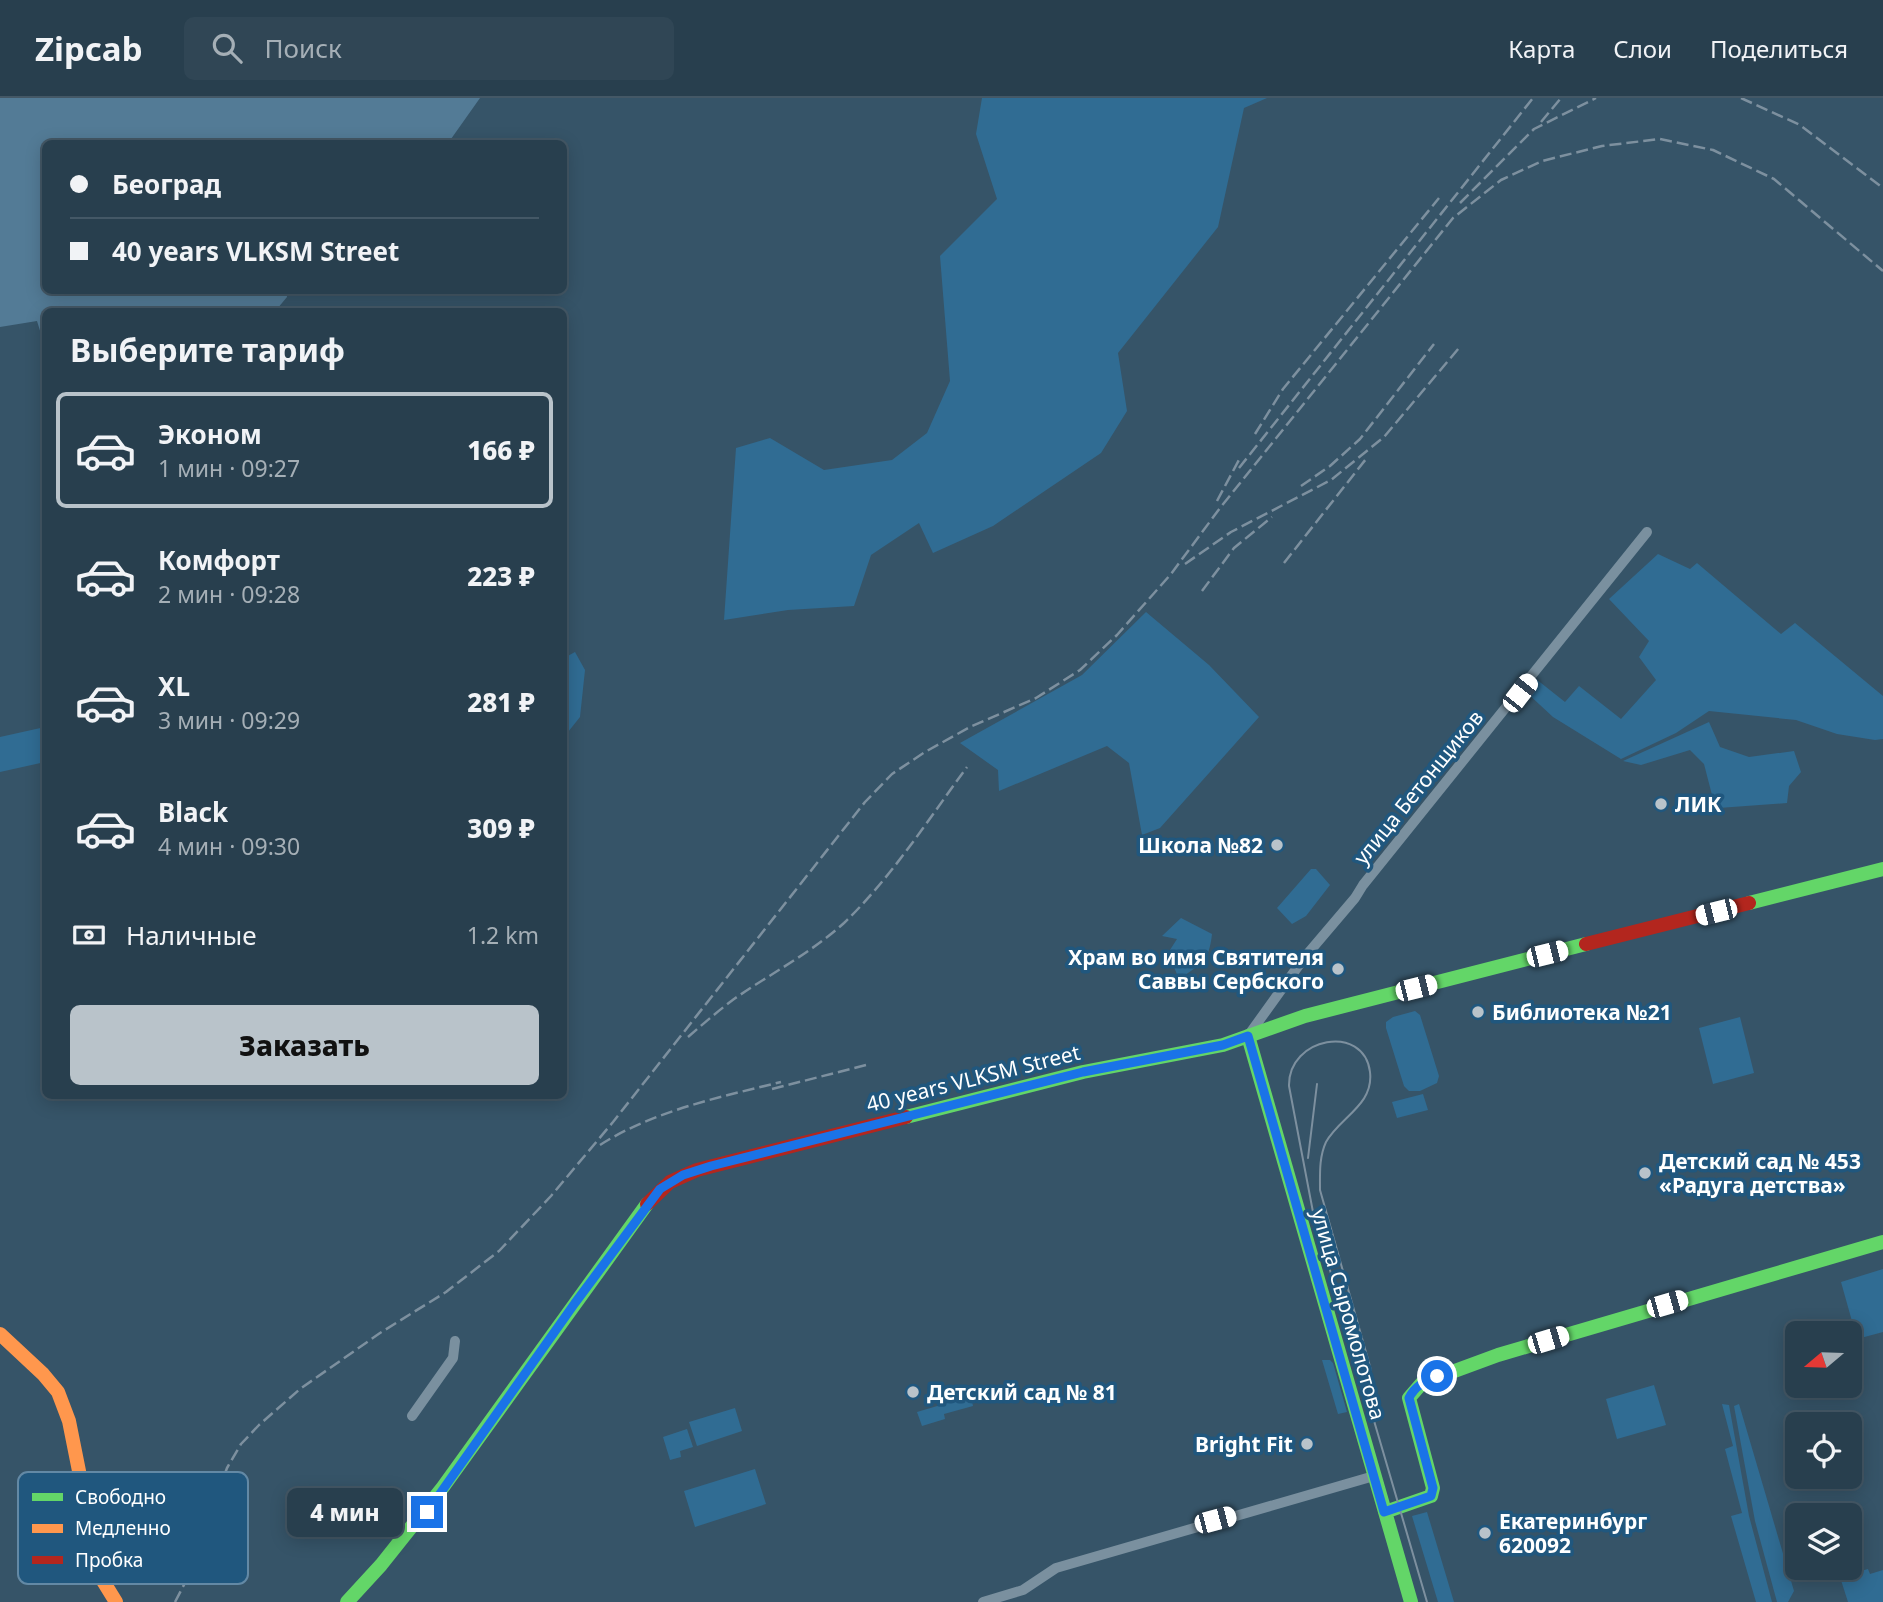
<!DOCTYPE html>
<html lang="ru">
<meta charset="utf-8">
<style>
:root{--surface:#283f4e;--page:#304655;--text:#f1f3f6;--muted:#a5afb6;--line:#445866;--accent:#b9c3ca}
body{margin:0;font-family:"Noto Sans",sans-serif;background:var(--page);color:var(--text);height:100vh;display:flex;flex-direction:column;font-size:26px;white-space:nowrap}
*{box-sizing:border-box;margin:0}
p{font-size:23px;color:var(--muted)}
.icon{flex:none;width:38px;height:38px;fill:none;stroke:currentColor;stroke-width:2;stroke-linecap:round;stroke-linejoin:round}
.map{position:relative;flex:1;overflow:hidden}
.drawer{position:absolute;left:42px;top:210px;width:525px;height:791px;display:flex;flex-direction:column;background:var(--surface);border-radius:10px;box-shadow:0 4px 18px #0003,0 0 0 2px var(--line)}
.drawer>*{flex:none}
.top-card{position:absolute;left:42px;top:42px;width:525px;height:154px;border-radius:10px;box-shadow:0 4px 18px #0003,0 0 0 2px var(--line);display:grid;align-content:center;height:154px;padding:0 28px;background:var(--surface)}
.needle{width:46px;rotate:251deg}
.tools{position:absolute;left:1785px;top:1223px;display:grid;gap:14px}
.tools a{display:grid;place-items:center;width:77px;height:77px;border-radius:10px;background:var(--surface);box-shadow:0 4px 18px #0003,0 0 0 2px var(--line);font-size:35px}
.end{position:absolute;width:32px;height:32px;margin:-16px;border:9px solid #1a73e8;background:#fff;box-shadow:0 0 0 4px #fff}
.from{border-radius:50%}
.bubble{position:absolute;height:49px;border-radius:10px;background:var(--surface);box-shadow:0 4px 18px #0003,0 0 0 2px var(--line);font-size:23px;font-weight:800;line-height:49px;text-align:center}
.car{position:absolute;width:21px;height:42px;margin:-21px -10px;border-radius:9px;box-shadow:0 0 5px 2px #0007;background:linear-gradient(#fff 24%,#345 0 40%,#fff 0 76%,#345 0 86%,#fff 0)}
.top-card b{display:flex;align-items:center;gap:24px;height:66px;font-size:26px}
.top-card b+b{border-top:2px solid var(--line)}
.top-card i{width:18px;height:18px;background:var(--text)}
ul{padding:0;list-style:none}
li{display:flex;align-items:center;gap:21px;height:116px;margin:0 14px 10px;padding:0 14px;border:4px solid transparent;border-radius:10px}
li div{flex:1}
li b{display:block;font-size:26px}
li em{font-style:normal;font-weight:800}
li.current{border-color:var(--accent)}
li>.icon{width:63px;height:63px;stroke-width:1.5}
h2{padding:0 28px;font-size:32px;line-height:84px}
.pay{display:flex;align-items:center;gap:18px;height:77px;padding:0 28px;font-size:26px}
.pay p{margin-inline-start:auto}
.cta{display:flex;gap:14px;margin-top:auto;padding:14px 28px}
.cta a{flex:1;height:80px;border-radius:10px;background:var(--accent);color:#111;font-size:28px;font-weight:800;line-height:80px;text-align:center}
header{display:flex;align-items:center;gap:42px;box-sizing:border-box;height:98px;padding:0 35px;background:var(--surface);border-bottom:2px solid var(--line)}
header strong{font-size:33px}
nav{display:flex;gap:38px;margin-inline-start:auto;font-size:24px}
.search{width:490px;height:63px;background:var(--page);display:flex;align-items:center;gap:18px;box-sizing:border-box;padding:0 24px;border-radius:10px;color:var(--muted);font-size:26px}
.map>svg:first-child{display:block}
.green{fill:#306c93}
.water{fill:#537b96}
.lines{fill:none;stroke-linecap:round;stroke-linejoin:round}
.street{stroke:#7a909f;stroke-width:10}
.fast{stroke:#63d668;stroke-width:14}
.slow{stroke:#ff974d;stroke-width:14}
.jam{stroke:#b3261e;stroke-width:14}
.tram{stroke:#7d909f;stroke-width:2}
.rail{stroke:#7d909f;stroke-width:2.5;stroke-dasharray:12 5;stroke-linecap:butt}
.route{stroke:#1a73e8;stroke-width:9}
.poi-dot{fill:#b9c3ca;stroke:#20577e;stroke-width:2.5}
.labels{text-anchor:middle;dominant-baseline:central;stroke-width:7;stroke-linejoin:round;paint-order:stroke}
.street-label{font-size:21px;fill:#fff;stroke:#20577e}
.poi-label{font-size:21px;font-weight:bold;fill:#fff;stroke:#20577e;text-anchor:start}
.key{fill:#20577e;stroke:#6389a5;stroke-width:2}
.key-label{font-size:19px;fill:#fff}
</style>
<header>
<strong>Zipcab</strong>
<div class="search"><svg class="icon" aria-label="search" viewBox="0 0 24 24"><circle cx="10" cy="10" r="6"/><path d="M15 15l6 6"/></svg>Поиск</div>
<nav><a>Карта</a><a>Слои</a><a>Поделиться</a></nav>
</header>
<div class="map">
<svg width="1883" height="1504" viewBox="0 0 1883 1504">
<rect width="100%" height="100%" fill="#365468"/>
<path class="green" d="M982,0H1267L1244,10L1218,129L1118,255L1127,313L1101,355L993,428L933,455L919,425L871,457L854,508L788,512L724,522L736,350L770,340L824,372L892,362L927,335L950,283L940,158L997,101L976,36Z
M1658,456L1690,471L1697,465L1781,536L1795,525L1883,598V641L1875,642L1837,636L1796,622L1709,613L1676,635L1621,661L1553,619L1526,594L1536,581L1565,604L1579,588L1621,621L1656,582L1639,559L1649,543L1609,501Z
M1146,514L1209,567L1259,619L1160,730L1142,737L1129,665L1107,648L999,693L998,672L960,645L1082,577Z
M575,554L585,572L580,619L564,639V560Z
M1709,624L1720,649L1749,659L1794,653L1801,674L1789,688L1787,705L1705,711L1703,701L1712,697L1704,666L1690,652L1641,667L1623,663Z
M45,629V664L0,674V639Z
M1311,771H1316L1330,787L1306,818L1292,826L1277,810Z
M1181,820L1212,836C1209,864 1201,866 1179,881L1168,855L1177,841L1162,838Z
M1415,913L1420,917L1439,978L1437,985L1420,993H1409L1404,988L1386,930V924L1393,919Z
M1740,919L1754,975L1713,986L1699,930Z
M1423,996L1428,1012L1397,1020L1392,1004Z
M1883,1171V1234L1857,1241L1841,1184Z
M1322,1262H1330L1333,1265L1347,1314L1338,1316Z
M1654,1287L1666,1327L1617,1341L1606,1301Z
M971,1298L973,1308L944,1316L945,1321L922,1328L917,1314Z
M1722,1306L1729,1307L1749,1418L1772,1504H1756L1731,1418L1742,1415L1725,1351L1733,1348Z
M1739,1306L1794,1493L1788,1504H1777L1755,1423L1734,1308Z
M735,1310L742,1333L697,1348L689,1324Z
M687,1331L693,1349L680,1353L681,1359L670,1362L663,1339Z
M755,1371L766,1406L695,1429L684,1393Z
M1427,1414L1454,1504H1455H1438L1412,1418Z
M1868,1471L1870,1476L1883,1472V1504H1848L1840,1479Z"/>
<path class="water" d="M0,0H480L451,41L453,45L46,46V192H286L287,199L277,211L271,213L46,214L45,249L37,223L0,229Z"/>
<g class="lines">
<path class="street" d="M1248,938L1304,860L1355,800L1363,787L1647,434
M412,1318L453,1260L455,1243
M983,1504L1023,1492L1056,1470L1374,1378"/>
<path class="fast" d="M1749,805L1883,771
M1248,938L1411,1504
M906,1019L1083,974L1223,947L1305,918L1586,846
M1385,1414L1431,1398L1433,1390L1409,1300L1422,1285L1498,1257L1883,1144
M347,1504L381,1467L443,1389L647,1106"/>
<path class="slow" d="M0,1236L43,1276L58,1294L69,1323L100,1478L116,1504"/>
<path class="jam" d="M1586,846L1749,805
M647,1106L670,1084L697,1072L906,1019"/>
<path class="tram" d="M1308,1060L1317,986
M1371,1272L1320,1092C1320,1076 1319,1059 1326,1044C1340,1019 1374,1007 1370,974C1364,925 1288,939 1289,988L1313,1114L1427,1504"/>
<path class="rail" d="M1741,0L1800,27L1883,90
M1541,24L1561,0
M1460,105L1534,31L1596,0
M1255,336L1283,291L1439,100
M1239,370L1533,0
M1301,388L1330,368L1360,341L1434,246
M1217,403L1240,360
M1284,465L1366,361
M1185,466L1231,434L1331,382L1384,339L1459,250
M1202,493L1234,450L1272,419
M688,939C703,926 718,913 734,901C770,876 811,855 844,825C891,780 928,722 967,669
M772,991L870,966
M600,1047C653,1013 720,999 781,984
M175,1504L186,1483L227,1370L241,1346L259,1327L300,1291L380,1235L446,1194L499,1153L551,1098L613,1024L865,704L892,676L925,654L970,629L1036,600L1080,572L1117,537L1171,476L1220,410L1453,120L1501,82L1542,63L1602,48L1660,41L1713,52L1774,81L1883,173"/>
</g>
<g class="lines">
<path class="route" d="M427,1414L575,1205L660,1091L683,1077L711,1068L1083,974L1223,947L1248,938L1384,1414L1431,1398L1433,1390L1409,1300C1415,1288 1425,1283 1437,1278"/>
</g>
<g class="poi-dot">
<circle cx="1661" cy="706" r="7"/>
<circle cx="1277" cy="747" r="7"/>
<circle cx="1338" cy="871" r="7"/>
<circle cx="1478" cy="914" r="7"/>
<circle cx="1645" cy="1075" r="7"/>
<circle cx="913" cy="1294" r="7"/>
<circle cx="1307" cy="1346" r="7"/>
<circle cx="1485" cy="1435" r="7"/>
</g>
<g class="labels">
<g class="street-label">
<text transform="translate(1418 689) rotate(-51)">улица Бетонщиков</text>
<text transform="translate(973 980) rotate(-14)">40 years VLKSM Street</text>
<text transform="translate(1349 1216) rotate(74)">улица Сыромолотова</text>
</g>
<g class="poi-label">
<text x="1675" y="706">ЛИК</text>
<text x="1263" y="747" text-anchor="end">Школа №82</text>
<text x="1324" y="859" text-anchor="end">Храм во имя Святителя<tspan x="1324" dy="24">Саввы Сербского</tspan></text>
<text x="1492" y="914">Библиотека №21</text>
<text x="1659" y="1063">Детский сад № 453<tspan x="1659" dy="24">«Радуга детства»</tspan></text>
<text x="927" y="1294">Детский сад № 81</text>
<text x="1293" y="1346" text-anchor="end">Bright Fit</text>
<text x="1499" y="1423">Екатеринбург<tspan x="1499" dy="24">620092</tspan></text>
</g>
</g>
<rect x="18" y="1374" width="230" height="112" rx="10" class="key"/>
<rect x="32" y="1395" width="31" height="8" fill="#63d668"/>
<rect x="32" y="1426" width="31" height="9" fill="#ff974d"/>
<rect x="32" y="1458" width="31" height="8" fill="#b3261e"/>
<g class="key-label">
<text x="75" y="1406">Свободно</text>
<text x="75" y="1437">Медленно</text>
<text x="75" y="1469">Пробка</text>
</g>
</svg>
<div class="tools">
<a><svg class="needle" viewBox="-14 -14 28 28"><path d="M0-13l5 13h-10z" fill="#e53935"/><path d="M0 13l5-13h-10z" fill="#a5afb6"/></svg></a>
<a><svg class="icon" aria-label="locate" viewBox="0 0 24 24"><circle cx="12" cy="12" r="6"/><path d="M12 2v4M12 18v4M2 12h4M18 12h4"/></svg></a>
<a><svg class="icon" aria-label="layers" viewBox="0 0 24 24"><path d="M12 4l9 5-9 5-9-5zM3 14l9 5 9-5"/></svg></a>
</div>
<i class="end from" style="left:1437px;top:1278px"></i>
<i class="end" style="left:427px;top:1414px"></i>
<div class="bubble" style="left:287px;top:1390px;width:116px">4 мин</div>
<i class="car" style="left:1520px;top:595px;rotate:38deg"></i>
<i class="car" style="left:1716px;top:814px;rotate:256deg"></i>
<i class="car" style="left:1547px;top:856px;rotate:76deg"></i>
<i class="car" style="left:1416px;top:890px;rotate:76deg"></i>
<i class="car" style="left:1667px;top:1206px;rotate:74deg"></i>
<i class="car" style="left:1548px;top:1242px;rotate:73deg"></i>
<i class="car" style="left:1215px;top:1422px;rotate:75deg"></i>
<div class="top-card">
<b><i class="from"></i>Београд</b>
<b><i></i>40 years VLKSM Street</b>
</div>
<section class="drawer">
<h2>Выберите тариф</h2>
<ul>
<li class="current"><svg class="icon" aria-label="car" viewBox="0 0 24 24"><path d="M5 17H2v-5l4-1 3-4h7l3 4 3 1v5h-3M9 17h6M6 11h13"/><circle cx="7" cy="17" r="2"/><circle cx="17" cy="17" r="2"/></svg><div><b>Эконом</b><p>1 мин · 09:27</p></div><em>166 ₽</em></li>
<li><svg class="icon" aria-label="car" viewBox="0 0 24 24"><path d="M5 17H2v-5l4-1 3-4h7l3 4 3 1v5h-3M9 17h6M6 11h13"/><circle cx="7" cy="17" r="2"/><circle cx="17" cy="17" r="2"/></svg><div><b>Комфорт</b><p>2 мин · 09:28</p></div><em>223 ₽</em></li>
<li><svg class="icon" aria-label="car" viewBox="0 0 24 24"><path d="M5 17H2v-5l4-1 3-4h7l3 4 3 1v5h-3M9 17h6M6 11h13"/><circle cx="7" cy="17" r="2"/><circle cx="17" cy="17" r="2"/></svg><div><b>XL</b><p>3 мин · 09:29</p></div><em>281 ₽</em></li>
<li><svg class="icon" aria-label="car" viewBox="0 0 24 24"><path d="M5 17H2v-5l4-1 3-4h7l3 4 3 1v5h-3M9 17h6M6 11h13"/><circle cx="7" cy="17" r="2"/><circle cx="17" cy="17" r="2"/></svg><div><b>Black</b><p>4 мин · 09:30</p></div><em>309 ₽</em></li>
</ul>
<div class="pay"><svg class="icon" aria-label="cash" viewBox="0 0 24 24"><path d="M3 7h18v10H3z"/><circle cx="12" cy="12" r="2"/></svg>Наличные<p>1.2 km</p></div>
<div class="cta"><a>Заказать</a></div>
</section>
</div>
